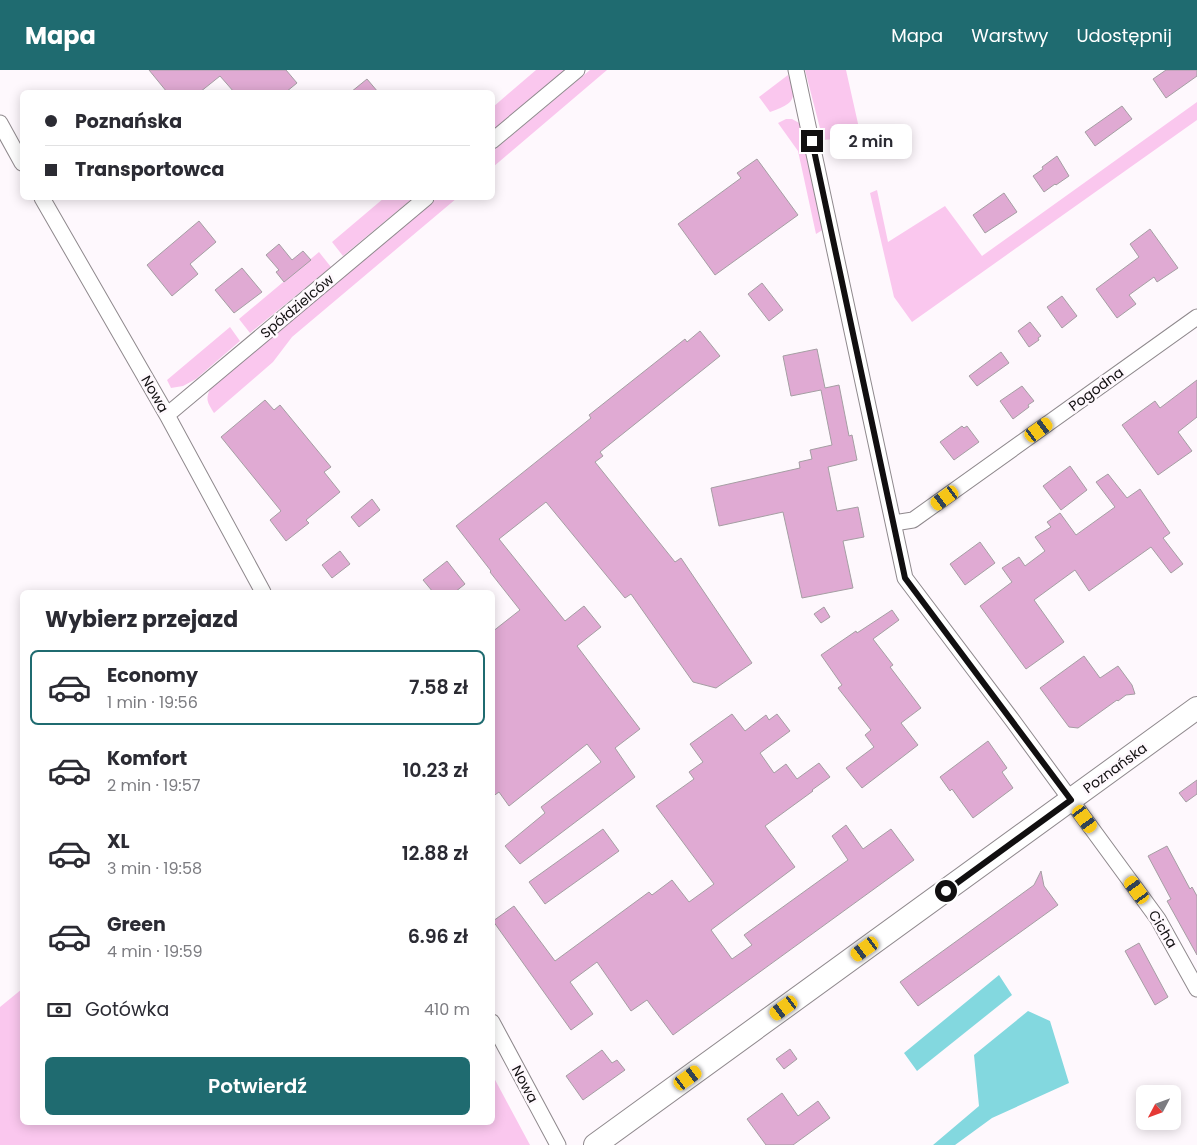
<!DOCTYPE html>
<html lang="pl">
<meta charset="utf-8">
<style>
:root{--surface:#fff;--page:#f2f2f3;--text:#2b2b33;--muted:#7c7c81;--line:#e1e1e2;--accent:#1f6b70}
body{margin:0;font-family:Poppins,sans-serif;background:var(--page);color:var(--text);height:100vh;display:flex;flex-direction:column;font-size:19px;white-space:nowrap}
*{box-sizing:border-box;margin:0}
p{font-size:16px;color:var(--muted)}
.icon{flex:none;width:28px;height:28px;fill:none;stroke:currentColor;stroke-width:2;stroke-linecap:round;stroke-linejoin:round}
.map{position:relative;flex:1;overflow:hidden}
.drawer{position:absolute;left:20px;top:520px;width:475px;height:535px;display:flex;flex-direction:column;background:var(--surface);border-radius:8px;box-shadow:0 2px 12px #0003}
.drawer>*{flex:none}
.top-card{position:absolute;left:20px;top:20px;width:475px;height:110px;border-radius:8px;box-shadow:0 2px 12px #0003;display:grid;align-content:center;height:110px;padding:0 25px;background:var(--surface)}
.needle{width:32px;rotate:229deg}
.buttons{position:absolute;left:1136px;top:1015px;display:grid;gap:10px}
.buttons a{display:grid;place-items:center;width:45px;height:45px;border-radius:8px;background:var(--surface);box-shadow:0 2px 12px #0003;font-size:25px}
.end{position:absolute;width:22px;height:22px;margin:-11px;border:6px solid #110f10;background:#fff;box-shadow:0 0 0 2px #fff}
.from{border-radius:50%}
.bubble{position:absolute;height:35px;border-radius:8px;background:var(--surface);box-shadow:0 2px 12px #0003;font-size:16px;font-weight:600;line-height:35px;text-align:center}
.car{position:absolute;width:15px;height:30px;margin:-15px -8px;border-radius:6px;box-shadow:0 0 4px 1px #0007;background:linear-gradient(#f5c518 24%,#345 0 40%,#f5c518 0 76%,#345 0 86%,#f5c518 0)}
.top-card b{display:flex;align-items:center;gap:18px;height:48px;font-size:19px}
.top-card b+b{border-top:1px solid var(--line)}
.top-card i{width:12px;height:12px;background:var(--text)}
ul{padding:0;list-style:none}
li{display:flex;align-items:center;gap:15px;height:75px;margin:0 10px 8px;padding:0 15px;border:2px solid transparent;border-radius:8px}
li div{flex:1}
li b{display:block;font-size:19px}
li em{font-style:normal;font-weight:600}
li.active{border-color:var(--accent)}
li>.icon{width:45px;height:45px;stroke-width:1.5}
h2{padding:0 25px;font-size:22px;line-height:60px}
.pay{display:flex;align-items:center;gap:12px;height:55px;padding:0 25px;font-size:19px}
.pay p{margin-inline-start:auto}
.cta{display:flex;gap:10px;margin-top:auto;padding:10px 25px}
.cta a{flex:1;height:58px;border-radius:8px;background:var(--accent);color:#fff;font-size:20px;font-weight:600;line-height:58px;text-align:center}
header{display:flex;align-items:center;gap:30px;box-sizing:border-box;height:70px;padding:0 25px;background:var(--accent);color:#fff}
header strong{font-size:24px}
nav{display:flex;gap:28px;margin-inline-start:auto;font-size:18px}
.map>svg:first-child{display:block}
.green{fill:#fac7ee}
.water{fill:#83d8df}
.building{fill:#e0aad3;stroke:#a59ea3}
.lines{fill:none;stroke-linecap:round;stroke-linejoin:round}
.street-casing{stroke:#8f898d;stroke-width:17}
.secondary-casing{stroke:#8f898d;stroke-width:24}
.street{stroke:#fff;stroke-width:15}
.secondary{stroke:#fff;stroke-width:22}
.route{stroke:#110f10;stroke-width:6}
.labels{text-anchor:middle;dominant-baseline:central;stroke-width:5;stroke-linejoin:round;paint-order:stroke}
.street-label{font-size:14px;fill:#110f10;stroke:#fef8fd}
</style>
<header>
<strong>Mapa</strong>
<nav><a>Mapa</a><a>Warstwy</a><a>Udostępnij</a></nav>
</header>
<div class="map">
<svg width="1197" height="1075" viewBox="0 0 1197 1075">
<rect width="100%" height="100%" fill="#fef8fd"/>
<path class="green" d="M536,0H565L493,61V37Z
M590,0H607L493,97V81Z
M805,0H846L861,67L823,70Z
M788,5C798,30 794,33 770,42L759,27Z
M1197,32V50L912,252L894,227L870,123L877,120L888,172L945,136L982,186Z
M786,49H792L801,54L824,159L816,164L798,81L778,53Z
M384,128H413L343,186L332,172Z
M437,128H457L292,267L273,292L214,343C207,332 205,329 211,317Z
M319,182L331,197L250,263L239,249Z
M230,257L240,271L196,309L183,316L171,318L167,310Z
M22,919V1052H492L493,1006L530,1075H0V937Z"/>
<path class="water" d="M999,905L1012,925L917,1001L904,983Z
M1028,941L1050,951L1069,1013L992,1048L955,1075H933L979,1036L974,985Z"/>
<path class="building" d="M149,0H286L297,13L286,22H234L220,6L200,22H167Z
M1166,0H1197V6L1166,28L1153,9Z
M367,9L378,22H351Z
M1122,36L1132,49L1095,76L1085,62Z
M1057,86L1069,106L1056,115L1055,114L1044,122L1033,106L1043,99L1042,97Z
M757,89L798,145L715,205L678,154L741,108L737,103Z
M1004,123L1017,142L985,163L973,145Z
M199,151L216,172L190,194L198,204L172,226L147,195Z
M1150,159L1178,198L1157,212L1154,207L1129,225L1136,234L1117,248L1096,219L1139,187L1130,174Z
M279,174L292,190L303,181L311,190L284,212L276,202L279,200L266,185Z
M242,198L262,222L234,243L215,220Z
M762,213L783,240L769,251L748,224Z
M1062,226L1077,246L1062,258L1047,237Z
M1030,252L1041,266L1038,268L1039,270L1029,277L1018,261Z
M700,261L720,286L600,382L603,386L595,392L675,492L681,488L752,593L716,618L693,612L631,524L625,528L546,432L499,469L565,551L584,536L601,557L577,576L640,659L615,678L635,707L520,794L505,776L545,743L541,737L601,692L587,674L509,736L499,722L492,727V562L520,540L490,502L491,501L456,456L591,348L589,345L685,269L687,272Z
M817,279L825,318L839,315L849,366L852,365L857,390L828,397L837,441L858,437L864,467L843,471L853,518L802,528L783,442L719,456L711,418L800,398L799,392L812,389L810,380L832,375L821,320L791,326L783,286Z
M1001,282L1009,293L977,316L969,306Z
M1197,310V347L1178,362L1192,381L1158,405L1122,355L1155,331L1160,338Z
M1022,316L1034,331L1028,335L1029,337L1013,349L1000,331Z
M265,330L274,340L280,335L331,397L324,402L340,422L306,450L309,453L286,471L270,450L281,441L221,367Z
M962,356L964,358L967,356L979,372L954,390L940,372Z
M1070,396L1087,420L1061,440L1043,416Z
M1108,404L1127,428L1140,419L1170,463L1163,468L1183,494L1171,503L1151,477L1089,521L1075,500L1034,530L1064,572L1026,599L980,536L1012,512L1002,498L1019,487L1025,496L1045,481L1035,467L1051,457L1047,452L1060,443L1076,465L1115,437L1096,412Z
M372,429L380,440L359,457L351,447Z
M980,472L995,493L965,515L950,494Z
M340,481L350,494L332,508L322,495Z
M447,491L465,514L455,522H433L423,510Z
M824,537L830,547L821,553L814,544Z
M892,540L899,550L873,569L893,595L890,597L921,638L901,653L918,675L862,718L846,698L874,677L865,665L871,660L838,618L842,615L821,585L856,561L857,563Z
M1084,586L1100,608L1118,596L1132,615L1135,624L1126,625L1118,631L1117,630L1078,658L1069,657L1040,618Z
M732,644L745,661L766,645L769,650L777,644L790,661L760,683L774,703L786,694L797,709L819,693L830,707L812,720L813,721L765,756L795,797L711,860L732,889L752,875L744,865L848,790L832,766L846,755L863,779L891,759L914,790L673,965L647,930L631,941L597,892L570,912L593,944L571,960L493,851L514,836L555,891L649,822L652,825L672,810L689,832L714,814L656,736L694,709L689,702L703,692L690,674Z
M988,671L1007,698L1002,702L1013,718L973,748L952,719L950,721L940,707Z
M1197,710V724L1186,732L1179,723Z
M603,759L619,781L545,834L529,812Z
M1167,776L1190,819L1192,817L1197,826V885L1167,831L1171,829L1148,786Z
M1041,801L1044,816L1058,835L918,936L900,912L1034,815Z
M1139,873L1168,927L1155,935L1125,881Z
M790,979L797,989L784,999L776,989Z
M602,980L612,993L617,990L625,1000L583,1030L566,1006Z
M782,1023L798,1046L818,1031L830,1048L793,1075H766L747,1049Z"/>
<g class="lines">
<defs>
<path id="street" d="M796,0L905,508L1013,651L1158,849L1197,919
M0,53L22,93
M492,71L577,0
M42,128L167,345L263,522
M167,345L426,128
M894,453L913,450L1197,247
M492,952L558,1075"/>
<path id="secondary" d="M595,1075L1197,638"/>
</defs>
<use href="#street" class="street-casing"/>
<use href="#secondary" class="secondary-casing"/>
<use href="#street" class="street"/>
<use href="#secondary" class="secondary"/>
</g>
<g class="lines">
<path class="route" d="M812,71L905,508L1071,730L946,821"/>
</g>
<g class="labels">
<g class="street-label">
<text transform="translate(297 236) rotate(-40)">Spółdzielców</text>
<text transform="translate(1096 319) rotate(-36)">Pogodna</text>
<text transform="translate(155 324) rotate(60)">Nowa</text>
<text transform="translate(1115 698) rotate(-36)">Poznańska</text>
<text transform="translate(1163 859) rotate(59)">Cicha</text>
<text transform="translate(525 1014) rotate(62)">Nowa</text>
</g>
</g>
</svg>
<div class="buttons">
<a><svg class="needle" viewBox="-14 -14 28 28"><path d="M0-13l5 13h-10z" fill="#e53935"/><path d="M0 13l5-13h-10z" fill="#7c7c81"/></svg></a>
</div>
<i class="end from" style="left:946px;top:821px"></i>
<i class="end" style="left:812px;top:71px"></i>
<div class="bubble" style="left:830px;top:54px;width:82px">2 min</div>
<i class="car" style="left:1039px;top:360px;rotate:54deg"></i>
<i class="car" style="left:945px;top:428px;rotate:234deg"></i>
<i class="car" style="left:1085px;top:749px;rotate:144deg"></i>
<i class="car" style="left:1137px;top:820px;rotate:324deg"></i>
<i class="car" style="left:865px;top:879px;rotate:234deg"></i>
<i class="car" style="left:784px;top:938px;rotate:234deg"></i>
<i class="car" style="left:688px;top:1008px;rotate:54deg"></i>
<div class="top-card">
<b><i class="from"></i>Poznańska</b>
<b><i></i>Transportowca</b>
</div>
<section class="drawer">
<h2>Wybierz przejazd</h2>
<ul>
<li class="active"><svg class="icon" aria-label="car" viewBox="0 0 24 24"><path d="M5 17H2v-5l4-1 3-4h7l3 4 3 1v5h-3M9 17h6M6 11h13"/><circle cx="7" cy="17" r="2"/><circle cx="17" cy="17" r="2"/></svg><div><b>Economy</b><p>1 min · 19:56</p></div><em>7.58 zł</em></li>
<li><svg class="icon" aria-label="car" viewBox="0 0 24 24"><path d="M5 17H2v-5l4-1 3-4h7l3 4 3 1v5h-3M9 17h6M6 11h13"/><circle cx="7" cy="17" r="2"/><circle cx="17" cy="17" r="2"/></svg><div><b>Komfort</b><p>2 min · 19:57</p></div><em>10.23 zł</em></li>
<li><svg class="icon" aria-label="car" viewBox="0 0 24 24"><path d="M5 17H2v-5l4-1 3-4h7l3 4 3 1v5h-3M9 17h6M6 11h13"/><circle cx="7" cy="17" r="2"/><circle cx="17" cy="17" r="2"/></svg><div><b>XL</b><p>3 min · 19:58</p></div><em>12.88 zł</em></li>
<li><svg class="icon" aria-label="car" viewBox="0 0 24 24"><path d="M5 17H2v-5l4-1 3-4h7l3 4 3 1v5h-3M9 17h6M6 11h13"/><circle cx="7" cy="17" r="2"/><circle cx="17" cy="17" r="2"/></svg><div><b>Green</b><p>4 min · 19:59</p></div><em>6.96 zł</em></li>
</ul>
<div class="pay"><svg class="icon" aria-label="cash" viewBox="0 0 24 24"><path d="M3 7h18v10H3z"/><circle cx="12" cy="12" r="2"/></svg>Gotówka<p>410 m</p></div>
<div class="cta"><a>Potwierdź</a></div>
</section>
</div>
